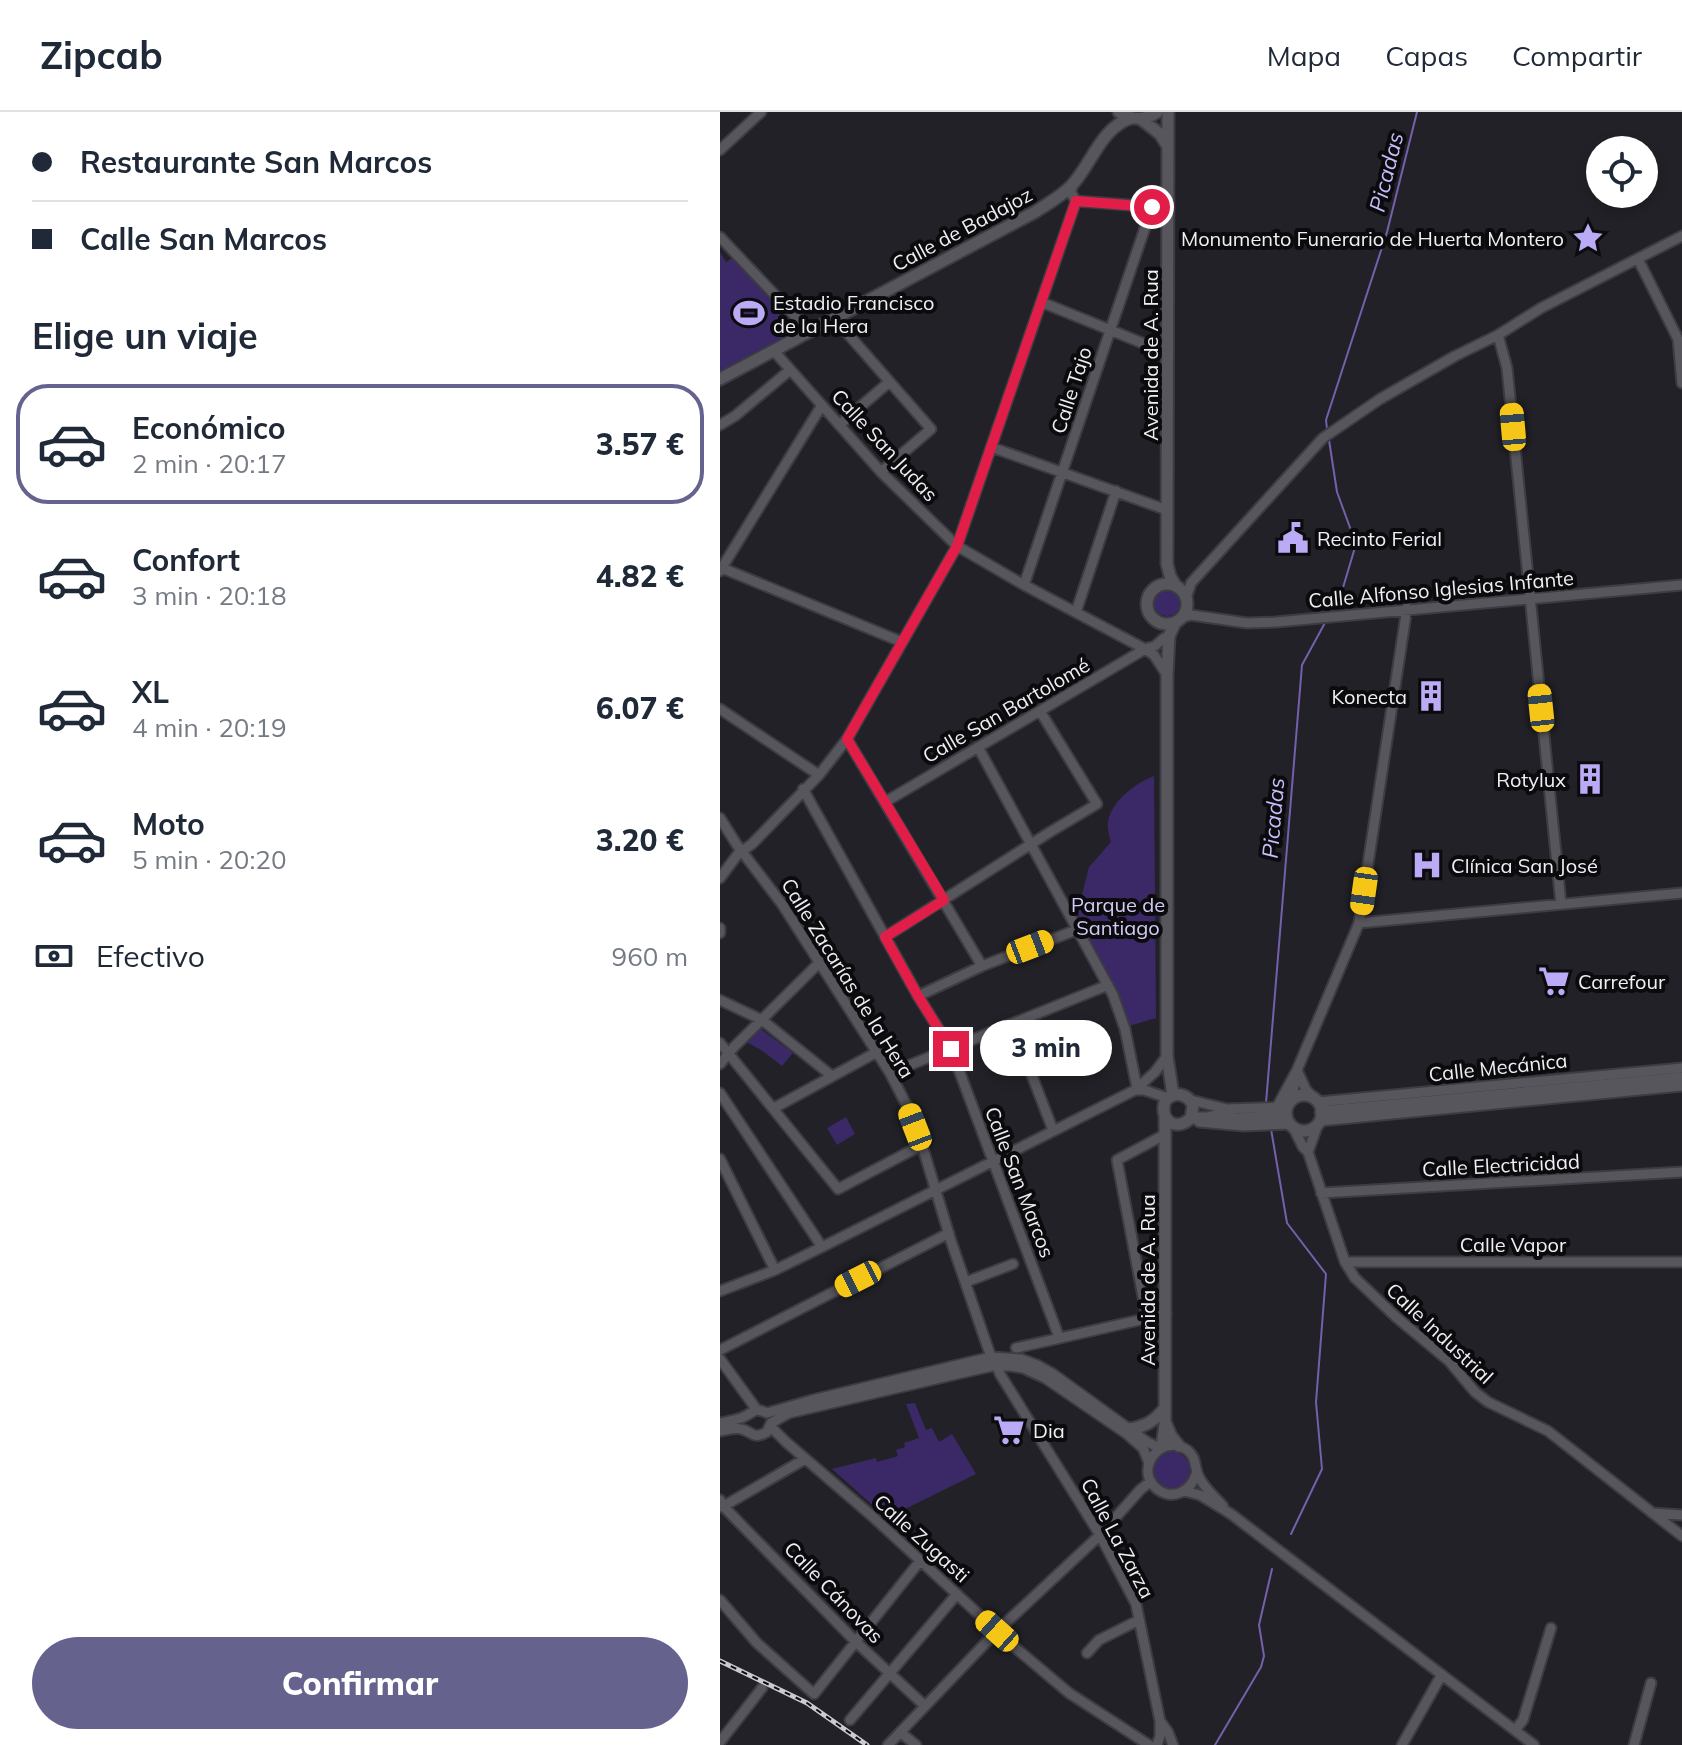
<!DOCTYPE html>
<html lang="es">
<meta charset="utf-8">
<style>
:root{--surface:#fff;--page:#f2f2f3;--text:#1f2937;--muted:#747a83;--line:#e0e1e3;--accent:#65638d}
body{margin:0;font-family:Mulish,sans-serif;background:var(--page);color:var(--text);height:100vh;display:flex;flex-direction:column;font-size:30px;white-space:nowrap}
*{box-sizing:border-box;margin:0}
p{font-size:26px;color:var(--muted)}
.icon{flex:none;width:44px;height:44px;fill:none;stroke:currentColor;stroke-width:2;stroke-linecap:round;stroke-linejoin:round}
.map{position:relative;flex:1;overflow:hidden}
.sheet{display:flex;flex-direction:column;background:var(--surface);width:720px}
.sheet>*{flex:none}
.hud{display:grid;align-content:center;height:176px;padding:0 32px;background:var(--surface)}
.tools{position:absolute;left:866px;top:24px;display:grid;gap:16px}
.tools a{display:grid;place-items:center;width:72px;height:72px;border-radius:50%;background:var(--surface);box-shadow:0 4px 12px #0003;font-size:40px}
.end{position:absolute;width:36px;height:36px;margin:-18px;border:10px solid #e11d48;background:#fff;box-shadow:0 0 0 4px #fff}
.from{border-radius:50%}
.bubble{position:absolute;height:56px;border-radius:28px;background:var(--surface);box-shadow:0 4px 12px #0003;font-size:26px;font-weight:800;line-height:56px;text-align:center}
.car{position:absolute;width:24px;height:48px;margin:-24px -12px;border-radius:10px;box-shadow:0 0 6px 2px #0007;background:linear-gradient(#f5c518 24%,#345 0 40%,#f5c518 0 76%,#345 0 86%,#f5c518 0)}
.hud b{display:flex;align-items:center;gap:28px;height:76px;font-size:30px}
.hud b+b{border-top:2px solid var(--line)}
.hud i{width:20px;height:20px;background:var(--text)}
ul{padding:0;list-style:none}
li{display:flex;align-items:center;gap:24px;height:120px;margin:0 16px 12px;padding:0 16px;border:4px solid transparent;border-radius:32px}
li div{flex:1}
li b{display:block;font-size:30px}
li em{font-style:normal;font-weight:800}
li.on{border-color:var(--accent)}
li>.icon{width:72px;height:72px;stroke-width:1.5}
h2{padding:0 32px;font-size:36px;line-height:96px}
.pay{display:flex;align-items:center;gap:20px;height:88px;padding:0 32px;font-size:30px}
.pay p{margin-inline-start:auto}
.action{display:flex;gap:16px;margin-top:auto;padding:16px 32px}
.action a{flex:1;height:92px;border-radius:48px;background:var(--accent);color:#fff;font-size:32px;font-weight:800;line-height:92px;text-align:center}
header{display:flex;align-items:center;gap:48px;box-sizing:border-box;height:112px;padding:0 40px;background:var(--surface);border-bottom:2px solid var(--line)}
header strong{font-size:38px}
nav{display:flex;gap:44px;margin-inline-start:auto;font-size:28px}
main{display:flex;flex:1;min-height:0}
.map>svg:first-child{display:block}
.green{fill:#3b2866}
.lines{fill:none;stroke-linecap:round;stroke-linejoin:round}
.stream{stroke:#7460ac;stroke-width:2}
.minor-casing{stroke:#3d3c42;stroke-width:13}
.tertiary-casing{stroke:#3d3c42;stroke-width:15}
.minor{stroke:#57565d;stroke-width:9}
.tertiary{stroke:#57565d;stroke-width:11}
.rail-casing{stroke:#cbcace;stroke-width:5}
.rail{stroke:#0b0b0e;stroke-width:2;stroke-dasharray:6;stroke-linecap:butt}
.route{stroke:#e11d48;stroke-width:10}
.labels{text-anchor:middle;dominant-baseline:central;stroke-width:8;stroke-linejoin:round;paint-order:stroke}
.street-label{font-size:20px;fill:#efeef2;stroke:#0b0b0e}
.poi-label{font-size:20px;fill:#efeef2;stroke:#0b0b0e;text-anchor:start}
.park-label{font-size:20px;fill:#d3cbf5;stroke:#0b0b0e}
.water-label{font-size:22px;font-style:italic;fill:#c9bcfa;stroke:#0b0b0e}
</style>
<header>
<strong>Zipcab</strong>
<nav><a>Mapa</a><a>Capas</a><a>Compartir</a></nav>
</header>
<main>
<section class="sheet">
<div class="hud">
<b><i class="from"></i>Restaurante San Marcos</b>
<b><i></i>Calle San Marcos</b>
</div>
<h2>Elige un viaje</h2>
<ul>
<li class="on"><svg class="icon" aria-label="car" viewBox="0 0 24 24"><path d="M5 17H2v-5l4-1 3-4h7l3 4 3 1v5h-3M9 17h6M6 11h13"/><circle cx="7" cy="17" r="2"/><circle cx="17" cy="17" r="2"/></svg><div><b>Económico</b><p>2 min · 20:17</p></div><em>3.57 €</em></li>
<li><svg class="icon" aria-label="car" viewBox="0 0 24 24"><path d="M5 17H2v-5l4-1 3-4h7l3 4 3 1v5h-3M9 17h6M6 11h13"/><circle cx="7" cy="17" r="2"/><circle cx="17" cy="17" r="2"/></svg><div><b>Confort</b><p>3 min · 20:18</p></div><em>4.82 €</em></li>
<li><svg class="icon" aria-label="car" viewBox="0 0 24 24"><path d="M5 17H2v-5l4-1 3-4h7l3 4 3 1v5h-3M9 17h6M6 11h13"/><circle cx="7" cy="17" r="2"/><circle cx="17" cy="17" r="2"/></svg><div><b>XL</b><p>4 min · 20:19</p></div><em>6.07 €</em></li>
<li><svg class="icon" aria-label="car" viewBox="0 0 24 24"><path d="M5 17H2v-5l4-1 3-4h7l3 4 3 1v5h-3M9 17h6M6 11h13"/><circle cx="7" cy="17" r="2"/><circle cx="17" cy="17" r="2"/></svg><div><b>Moto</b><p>5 min · 20:20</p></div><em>3.20 €</em></li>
</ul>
<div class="pay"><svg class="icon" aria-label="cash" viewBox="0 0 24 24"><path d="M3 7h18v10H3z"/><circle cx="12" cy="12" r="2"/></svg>Efectivo<p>960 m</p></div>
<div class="action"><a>Confirmar</a></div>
</section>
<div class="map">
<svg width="962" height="1633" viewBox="0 0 962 1633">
<rect width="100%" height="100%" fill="#222127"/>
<path class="green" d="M0,140L6,150L14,145L48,181L70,222L0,259Z
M434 491a13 13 0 1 1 26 0a13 13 0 1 1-26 0Z
M434,664L436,906L409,914L401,887L359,808L358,798L369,755L391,730C389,723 387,716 388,710C391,689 417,670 434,664Z
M41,917L73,941L62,954L41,938L28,931V929Z
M126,1005L135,1022L117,1033L107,1016Z
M195,1291L206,1318L212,1316L219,1330L232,1322L256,1362L167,1406L112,1357L156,1346L157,1350L178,1344L176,1338L185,1335L184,1331L199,1326L186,1292Z
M434 1358a18 18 0 1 1 36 0a18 18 0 1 1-36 0Z"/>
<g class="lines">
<path class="stream" d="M607,317L606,308L667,120L697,0
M609,328L617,380L636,432L622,479L611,500
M546,991L582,553L606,509
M551,1017L567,1111L606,1162L596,1290L602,1357L571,1422
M495,1633L541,1555L544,1544L539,1513L552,1457"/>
<defs>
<path id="minor" d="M0,38L41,0
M356,89L449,96
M0,125L89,219
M918,147L958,227L962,271
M321,190L447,241
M114,206L211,317L161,360
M778,223L787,256L841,792
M53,238L161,360L237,434L304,473L425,537L434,543L447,563
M0,313L15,304L70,258
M119,313L168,271
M271,335L447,398
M2,456L182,530
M0,459L102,293
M304,473L432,95
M466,487L471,471L603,326L660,287L735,244L778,223L821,196L962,124
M356,500L396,379
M461,506L471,503L527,511L556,510L962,473
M0,597L99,663
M127,627L262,854
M258,635L393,883L405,917L417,976
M83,677L198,884L231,937L339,1225
M165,690L425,537L435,534L444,526
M0,706L17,733L62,792L170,961L188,996L202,1033L231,1129L271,1245
M0,766L18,742L32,732L99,663L127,627L237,434L356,89L351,81L352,73
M639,811L962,781
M0,816V821
M165,825L330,720L377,692L320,599
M198,884L262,854L359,817
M0,888L42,908L112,964
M292,912L333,1018
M0,931L118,1077L202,1033
M0,952L14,935L100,850
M577,958L586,978L595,987
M170,961L388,873
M415,978L435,960L447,944
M0,981L102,1135
M470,988L507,997L567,995
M571,989L576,965
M598,990L962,956
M557,995L577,958L639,811L687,496
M54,996L157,940
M600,1009L962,974
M479,1010L524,1014L570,1012
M573,1015L583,1035L588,1040L625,1150L635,1166L676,1205L729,1249L755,1280L768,1290L828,1319L962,1424
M588,1040L598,1012
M0,1047L55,1158
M601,1081L962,1060
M625,1150H962
M246,1170L293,1152
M0,1179L55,1158L102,1135L415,978H424L448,986
M427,1206L397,1048L444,1023
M296,1236L446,1202
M0,1238L229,1121
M0,1247L37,1298
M277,1253L280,1262L380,1423L416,1492L440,1609V1624L437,1633
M0,1311C7,1310 14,1308 21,1306C33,1302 33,1294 47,1301L92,1288L271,1245L301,1247L317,1253L333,1262L427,1330L440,1336
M50,1314L66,1330L152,1404L292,1533L349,1581L429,1633
M0,1319C7,1318 14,1315 21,1317C34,1320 32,1328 47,1320L51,1311L69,1301L250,1259L277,1253L290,1254L303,1256L325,1266L407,1322L423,1336L429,1351
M476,1362C471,1379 453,1389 437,1377C413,1358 441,1320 467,1338C477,1345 474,1356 479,1365C484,1376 495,1385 503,1394
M464,1379L480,1383L511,1402L814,1633
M0,1388L3,1394L136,1530L205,1594
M2,1395L85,1347
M932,1401L962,1403
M0,1488L37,1531L94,1582L200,1449
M367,1541L379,1528L419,1508
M130,1608L237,1482
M440,1609L448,1620L453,1633
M795,1618L803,1608L831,1516
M180,1620L196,1633
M0,1630L42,1576
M168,1633L277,1519L380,1423L420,1378L431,1369
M682,1633L721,1564
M914,1633L931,1571"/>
<path id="tertiary" d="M399,0C411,8 425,9 437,0
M448,0L447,452L450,464L455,473
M421,7L440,22L447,33
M0,267L315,100C327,92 342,84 352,73C372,51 381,16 411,6
M427 492a20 20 0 1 1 40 0a20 20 0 1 1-40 0Z
M453,983L447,944V563L449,524L455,511
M566 1001a18 18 0 1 1 36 0a18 18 0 1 1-36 0Z
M601,1000L962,966
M471,1006L473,993C467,981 454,979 445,989C439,1009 456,1020 471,1006H487L495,1004L518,1007L566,1004
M446,1312L451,1324L459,1334
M410,1317C427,1314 434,1309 445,1296
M442,1335L445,1312V1005"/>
</defs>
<use href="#minor" class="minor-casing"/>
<use href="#tertiary" class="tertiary-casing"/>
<use href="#minor" class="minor"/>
<use href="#tertiary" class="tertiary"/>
<defs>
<path id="rail" d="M0,1549L87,1591L147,1633"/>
</defs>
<use href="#rail" class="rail-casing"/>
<use href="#rail" class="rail"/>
</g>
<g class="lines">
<path class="route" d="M231,937L198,884L165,825L224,788L127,627L237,434L356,89L432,95"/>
</g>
<defs>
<symbol id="sight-bare" viewBox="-9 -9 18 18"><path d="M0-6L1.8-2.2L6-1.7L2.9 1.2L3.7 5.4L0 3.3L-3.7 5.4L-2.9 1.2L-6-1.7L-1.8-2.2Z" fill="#bbaaf6" stroke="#0b0b0e" stroke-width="2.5" paint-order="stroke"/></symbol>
<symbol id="stadium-bare" viewBox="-9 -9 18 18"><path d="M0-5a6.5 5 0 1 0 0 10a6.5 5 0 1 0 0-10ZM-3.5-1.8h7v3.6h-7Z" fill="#bbaaf6" stroke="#0b0b0e" stroke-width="2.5" paint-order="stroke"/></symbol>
<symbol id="civic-bare" viewBox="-9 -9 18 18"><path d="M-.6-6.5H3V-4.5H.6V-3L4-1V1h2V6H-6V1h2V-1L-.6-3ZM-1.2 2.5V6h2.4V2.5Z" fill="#bbaaf6" stroke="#0b0b0e" stroke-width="2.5" paint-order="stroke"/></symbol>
<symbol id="building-bare" viewBox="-9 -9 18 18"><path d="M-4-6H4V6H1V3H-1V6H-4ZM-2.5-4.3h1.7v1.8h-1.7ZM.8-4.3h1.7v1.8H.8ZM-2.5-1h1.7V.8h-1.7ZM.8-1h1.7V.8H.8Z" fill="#bbaaf6" stroke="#0b0b0e" stroke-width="2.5" paint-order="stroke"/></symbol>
<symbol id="hospital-bare" viewBox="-9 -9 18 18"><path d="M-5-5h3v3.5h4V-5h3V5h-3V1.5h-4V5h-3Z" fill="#bbaaf6" stroke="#0b0b0e" stroke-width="2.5" paint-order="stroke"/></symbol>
<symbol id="supermarket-bare" viewBox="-9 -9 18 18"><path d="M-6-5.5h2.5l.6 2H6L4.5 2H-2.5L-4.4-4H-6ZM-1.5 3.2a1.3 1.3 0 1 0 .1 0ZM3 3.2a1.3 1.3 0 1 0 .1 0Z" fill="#bbaaf6" stroke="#0b0b0e" stroke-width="2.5" paint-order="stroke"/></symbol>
</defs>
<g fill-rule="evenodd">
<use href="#sight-bare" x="846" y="104" width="44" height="44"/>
<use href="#stadium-bare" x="7" y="179" width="44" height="44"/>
<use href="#civic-bare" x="551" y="404" width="44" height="44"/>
<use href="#building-bare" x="689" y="562" width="44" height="44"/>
<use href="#building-bare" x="848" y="645" width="44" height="44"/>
<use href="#hospital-bare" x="685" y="731" width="44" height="44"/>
<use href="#supermarket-bare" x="812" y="847" width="44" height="44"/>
<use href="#supermarket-bare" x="267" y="1296" width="44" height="44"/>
</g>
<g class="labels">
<g class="street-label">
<text transform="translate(242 117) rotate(-28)">Calle de Badajoz</text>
<text transform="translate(430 243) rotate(-90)">Avenida de A. Rua</text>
<text transform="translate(351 278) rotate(-72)">Calle Tajo</text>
<text transform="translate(165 333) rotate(47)">Calle San Judas</text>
<text transform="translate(721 477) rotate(-5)">Calle Alfonso Iglesias Infante</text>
<text transform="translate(286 598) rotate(-30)">Calle San Bartolomé</text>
<text transform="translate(128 866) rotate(58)">Calle Zacarías de la Hera</text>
<text transform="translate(778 955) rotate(-6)">Calle Mecánica</text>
<text transform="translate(781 1053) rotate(-3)">Calle Electricidad</text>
<text transform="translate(300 1070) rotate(69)">Calle San Marcos</text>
<text x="793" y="1132">Calle Vapor</text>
<text transform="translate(427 1168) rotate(-90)">Avenida de A. Rua</text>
<text transform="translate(720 1221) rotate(43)">Calle Industrial</text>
<text transform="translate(202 1426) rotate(42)">Calle Zugasti</text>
<text transform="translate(398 1426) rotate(62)">Calle La Zarza</text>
<text transform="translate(114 1480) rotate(46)">Calle Cánovas</text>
</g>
<g class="poi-label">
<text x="844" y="126" text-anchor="end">Monumento Funerario de Huerta Montero</text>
<text x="53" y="190">Estadio Francisco<tspan x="53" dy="23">de la Hera</tspan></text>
<text x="597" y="426">Recinto Ferial</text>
<text x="687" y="584" text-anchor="end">Konecta</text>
<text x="846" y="667" text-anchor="end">Rotylux</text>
<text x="731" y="753">Clínica San José</text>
<text x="858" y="869">Carrefour</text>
<text x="313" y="1318">Dia</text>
</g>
<g class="park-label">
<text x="398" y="792">Parque de<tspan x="398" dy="23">Santiago</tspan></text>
</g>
<g class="water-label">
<text transform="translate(666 60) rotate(-76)">Picadas</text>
<text transform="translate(553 706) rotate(-85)">Picadas</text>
</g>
</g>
</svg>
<div class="tools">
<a><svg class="icon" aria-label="locate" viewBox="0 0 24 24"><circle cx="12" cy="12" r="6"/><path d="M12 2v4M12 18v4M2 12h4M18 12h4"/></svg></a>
</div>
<i class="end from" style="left:432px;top:95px"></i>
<i class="end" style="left:231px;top:937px"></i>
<div class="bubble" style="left:260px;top:908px;width:132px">3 min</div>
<i class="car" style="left:793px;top:315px;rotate:355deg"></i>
<i class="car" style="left:821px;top:596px;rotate:354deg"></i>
<i class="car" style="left:644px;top:779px;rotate:188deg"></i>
<i class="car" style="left:310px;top:835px;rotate:69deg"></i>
<i class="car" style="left:195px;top:1015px;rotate:339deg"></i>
<i class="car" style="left:138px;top:1167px;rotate:243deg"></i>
<i class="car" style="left:277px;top:1519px;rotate:312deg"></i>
</div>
</main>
